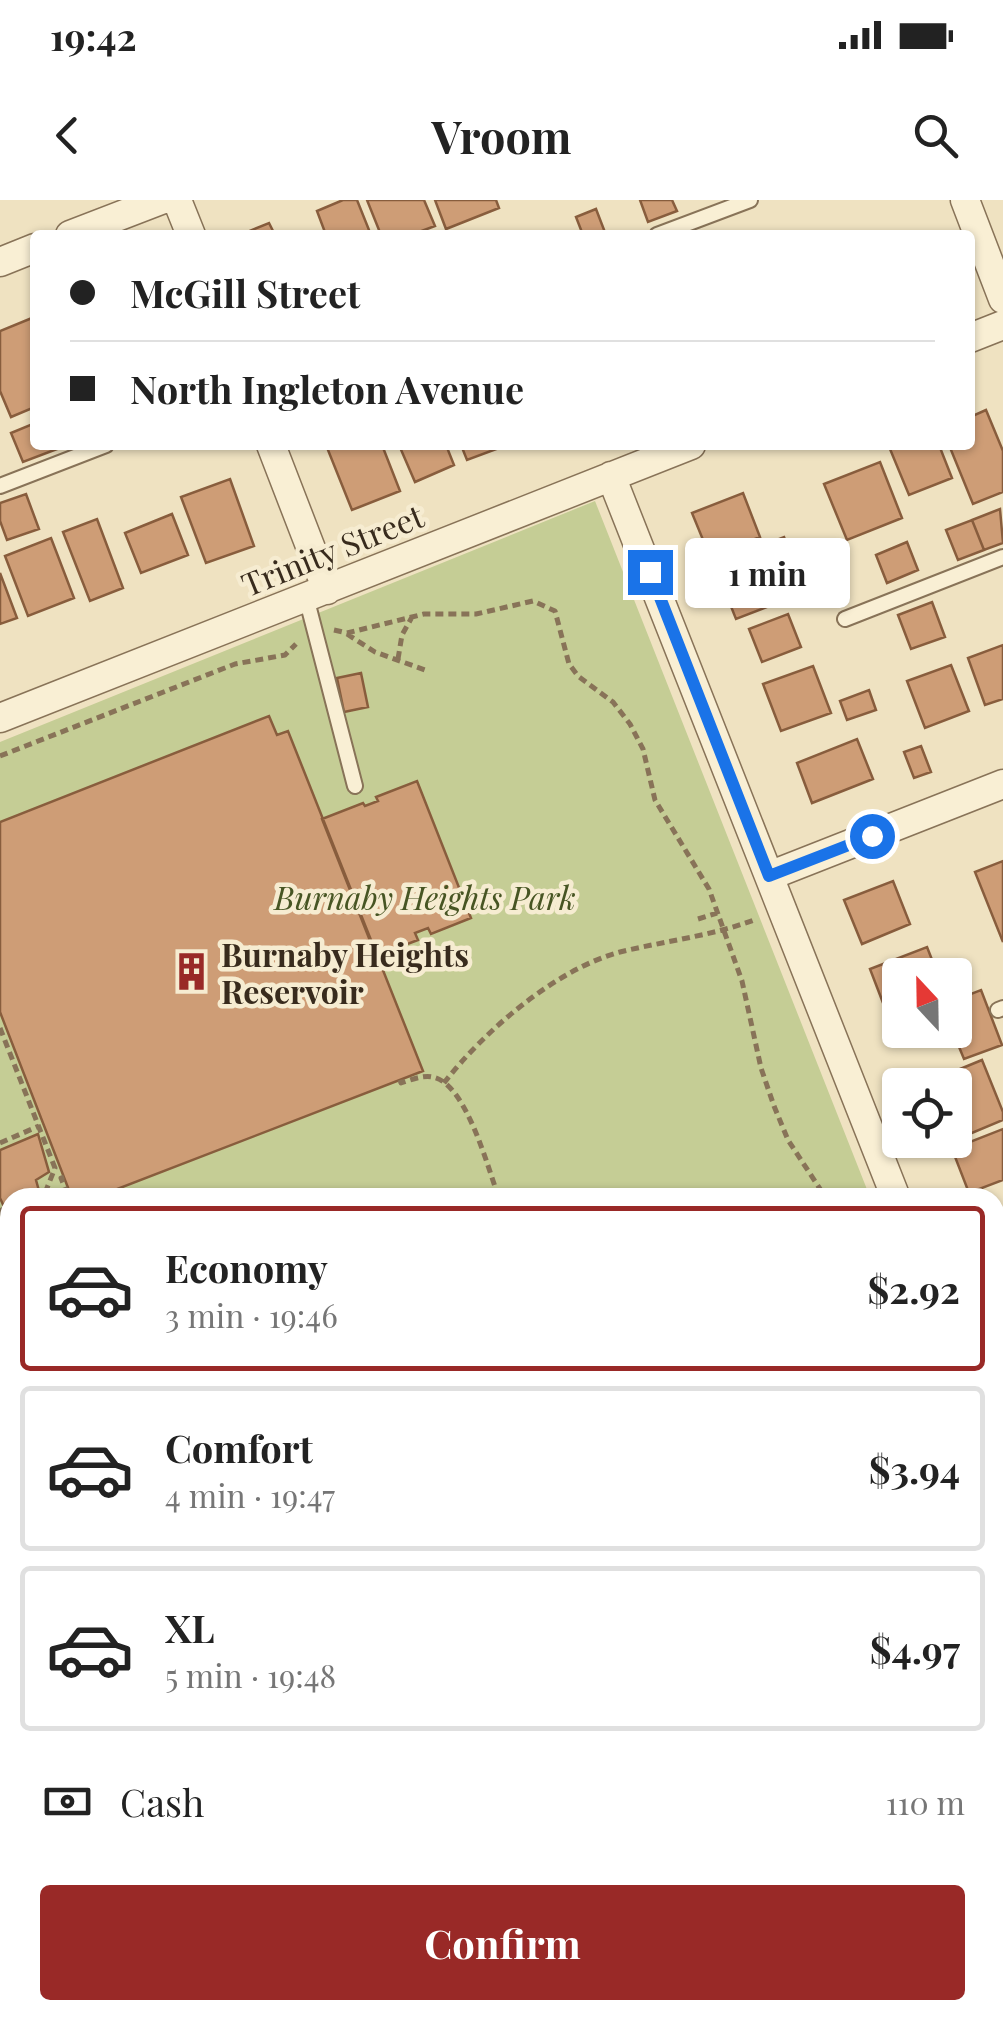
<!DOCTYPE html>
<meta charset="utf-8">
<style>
:root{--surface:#fff;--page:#f2f2f2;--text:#222;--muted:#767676;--line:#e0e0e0;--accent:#992927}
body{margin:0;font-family:"Playfair Display",serif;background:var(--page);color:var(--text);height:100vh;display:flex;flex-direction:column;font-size:38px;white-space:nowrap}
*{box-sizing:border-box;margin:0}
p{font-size:32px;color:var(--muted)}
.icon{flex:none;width:55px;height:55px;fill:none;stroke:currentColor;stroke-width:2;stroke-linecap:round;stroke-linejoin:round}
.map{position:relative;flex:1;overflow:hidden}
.panel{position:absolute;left:0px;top:988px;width:1005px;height:832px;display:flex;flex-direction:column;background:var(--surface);border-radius:30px 30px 0 0;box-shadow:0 2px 8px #0004}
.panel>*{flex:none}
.hud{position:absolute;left:30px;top:30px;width:945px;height:220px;border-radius:10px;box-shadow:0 2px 8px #0004;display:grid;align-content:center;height:220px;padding:0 40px;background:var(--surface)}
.needle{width:65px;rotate:338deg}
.controls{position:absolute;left:882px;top:758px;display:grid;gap:20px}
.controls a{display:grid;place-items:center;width:90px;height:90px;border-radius:10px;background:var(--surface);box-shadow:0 2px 8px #0004;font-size:50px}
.end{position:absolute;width:45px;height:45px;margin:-22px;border:12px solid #1a73e8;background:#fff;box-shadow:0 0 0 5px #fff}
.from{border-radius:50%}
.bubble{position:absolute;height:70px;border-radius:10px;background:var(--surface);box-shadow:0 2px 8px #0004;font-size:32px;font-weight:700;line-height:70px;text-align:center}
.hud b{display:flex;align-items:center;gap:35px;height:95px;font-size:38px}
.hud b+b{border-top:2px solid var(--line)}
.hud i{width:25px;height:25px;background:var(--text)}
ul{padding:18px 0 0;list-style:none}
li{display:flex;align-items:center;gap:30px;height:165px;margin:0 20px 15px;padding:0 20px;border:5px solid var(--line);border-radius:10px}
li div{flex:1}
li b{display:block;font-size:38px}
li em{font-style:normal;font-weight:700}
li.current{border-color:var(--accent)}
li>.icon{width:90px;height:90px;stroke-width:1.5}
.pay{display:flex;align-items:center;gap:25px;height:110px;padding:0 40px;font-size:38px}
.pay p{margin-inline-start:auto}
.action{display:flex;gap:20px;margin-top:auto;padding:20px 40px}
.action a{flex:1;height:115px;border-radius:10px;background:var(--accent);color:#fff;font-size:40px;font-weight:700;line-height:115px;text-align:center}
.status{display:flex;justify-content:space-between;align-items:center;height:70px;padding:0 50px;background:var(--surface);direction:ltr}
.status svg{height:28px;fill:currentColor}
header{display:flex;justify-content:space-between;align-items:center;height:130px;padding:0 40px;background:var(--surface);font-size:45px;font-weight:700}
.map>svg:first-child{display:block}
.green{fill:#c5cd95}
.building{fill:#ce9d76;stroke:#885d3d;stroke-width:2.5}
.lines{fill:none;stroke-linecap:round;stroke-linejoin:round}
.lane-casing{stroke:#887358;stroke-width:18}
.street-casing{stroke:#887358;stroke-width:31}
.path{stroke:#887358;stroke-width:5;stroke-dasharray:8 5;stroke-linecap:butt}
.lane{stroke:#f9efd4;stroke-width:14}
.street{stroke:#f9efd4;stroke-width:28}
.route{stroke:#1a73e8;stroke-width:12}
.labels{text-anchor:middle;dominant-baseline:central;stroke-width:9;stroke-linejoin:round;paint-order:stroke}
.street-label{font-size:32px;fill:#382b1d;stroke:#f6ecd1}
.park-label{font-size:32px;font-style:italic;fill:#475523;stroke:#f6ecd1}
.poi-label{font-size:32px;font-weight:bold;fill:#382b1d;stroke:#f6ecd1;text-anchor:start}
</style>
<div class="status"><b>19:42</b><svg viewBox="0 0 49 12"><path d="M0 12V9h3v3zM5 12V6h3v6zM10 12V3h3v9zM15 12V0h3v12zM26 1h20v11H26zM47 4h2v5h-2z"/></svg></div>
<header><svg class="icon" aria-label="back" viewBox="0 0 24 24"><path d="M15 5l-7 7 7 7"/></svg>Vroom<svg class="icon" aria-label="search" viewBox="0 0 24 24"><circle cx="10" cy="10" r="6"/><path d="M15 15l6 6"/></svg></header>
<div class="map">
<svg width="1003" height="1819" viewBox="0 0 1003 1819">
<rect width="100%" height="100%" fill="#efe2c1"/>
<path class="green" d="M595,301L870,997L10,998V1405L0,1408V542Z"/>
<path class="building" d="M343,0H357L371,35H326L317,11Z
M367,0H424L435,26L411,35H381Z
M435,0H496L499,8L446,29Z
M640,0H672L677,11L648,22Z
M596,9L606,35H583L576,17Z
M269,23L275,35H240Z
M32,118L35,126V207L11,217L0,191V131Z
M986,210L1003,251V292L973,304L949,245H970V217Z
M35,223V245H55L57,249L23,262L11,233Z
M326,245H382L400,291L352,310Z
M399,245H446L454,265L415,282Z
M461,245H507L467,260Z
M901,245H939L952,278L909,295L890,249Z
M880,262L902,318L847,340L824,284Z
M230,279L254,346L206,363L181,297Z
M743,293L760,337L710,357L692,313Z
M26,294L39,329L7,340L0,321V303Z
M1000,309L1003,343L984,350L972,320Z
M172,314L188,355L141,373L125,333Z
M97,319L123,388L90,401L63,332Z
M972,320L984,350L958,360L946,330Z
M784,337L805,392L736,419L714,364Z
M51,338L74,398L28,416L5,356Z
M907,342L918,370L887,383L876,355Z
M0,373L17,418L0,424Z
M932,402L945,437L911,449L898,415Z
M788,414L801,447L762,462L749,429Z
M1003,445V499L985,505L968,458Z
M951,465L969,511L925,528L907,481Z
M813,466L831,513L781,531L763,484Z
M361,473L368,507L344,512L337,478Z
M869,490L876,510L847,520L840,501Z
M269,516L277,535L288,531L423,871L94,998H72L0,812V622Z
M857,539L873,579L812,603L797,563Z
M921,546L931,572L914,578L904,552Z
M417,581L471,718L431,734L428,728L415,733L418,740L376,756L322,619L363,603L365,606L378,601L376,597Z
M1003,661V742L975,672Z
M893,681L910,724L862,744L844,700Z
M927,747L938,775H900V802L885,808L870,769Z
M981,790L1002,845L964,859L952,830H955V800Z
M982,860L1003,912V920L955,940V885L926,883Z
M1003,929V980L969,993L952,949Z
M38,934L49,972L36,980L41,998H10V1010L6,1011L0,998V950Z
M1001,1114L1003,1160L995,1163V1116Z
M1003,1359V1422L995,1403V1362Z
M1003,1583V1627L995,1608V1586Z
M995,1625L1003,1645V1663L995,1666Z
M5,1723L10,1735V1810H32L0,1819V1725Z
M408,1810H419L423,1819H385Z
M430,1810H492L496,1819H433Z
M664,1810H671L675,1819H641Z
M732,1810H752L754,1815L735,1819Z
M980,1810H993L997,1819H958Z"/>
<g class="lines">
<defs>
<path id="lane" d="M657,35L750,0
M0,286L106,245
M306,397L355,586
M845,419L1003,357
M998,810L1003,808
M995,1275L1003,1272
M0,1663L10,1658
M995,1734L1003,1731
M777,1819L801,1810"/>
<path id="street" d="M177,0L191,35
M965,0L1003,99
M70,35L161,0
M0,62L35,48
M970,138L1003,125
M271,245L327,390
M611,276L896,998
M0,518L691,245
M769,676L1003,584
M995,1045L1003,1042
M0,1433L10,1429
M995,1501L1003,1498
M0,1550L10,1579
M98,1810L104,1819
M886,1810L890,1819
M179,1819L202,1810"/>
</defs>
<use href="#lane" class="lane-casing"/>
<use href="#street" class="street-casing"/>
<path class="path" d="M334,430L347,433L424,414H476L533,401L555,411L569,464L578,476L613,502L630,524L643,549L655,600L709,689L742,781L761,868L774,906L788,940L826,998
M347,434L375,452L425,470
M398,459L402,435L412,417
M0,556L235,464L285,455L296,444
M698,719L717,713
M0,828L55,968L43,998
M400,880L401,883C410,880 423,875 432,877C466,882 488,969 499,998
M444,883C484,831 556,769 620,752C665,741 711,736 754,720
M0,943L39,926
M64,977L61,978L69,998
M0,1008L5,1020
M0,1022L10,1018
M0,1114L10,1138
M0,1165L10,1168
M0,1310L10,1308"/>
<use href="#lane" class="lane"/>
<use href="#street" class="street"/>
</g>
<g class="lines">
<path class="route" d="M650,372L769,676L872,636"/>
</g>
<defs>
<symbol id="building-bare" viewBox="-9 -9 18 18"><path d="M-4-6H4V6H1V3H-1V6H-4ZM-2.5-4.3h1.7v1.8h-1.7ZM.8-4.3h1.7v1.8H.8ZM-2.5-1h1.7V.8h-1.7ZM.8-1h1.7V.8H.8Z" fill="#992927" stroke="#f6ecd1" stroke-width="2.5" paint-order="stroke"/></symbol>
</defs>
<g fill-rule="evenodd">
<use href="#building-bare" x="164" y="744" width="55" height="55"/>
</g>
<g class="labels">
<g class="street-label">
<text transform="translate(332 349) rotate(-22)">Trinity Street</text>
</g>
<g class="park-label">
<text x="425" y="696">Burnaby Heights Park</text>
</g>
<g class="poi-label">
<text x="221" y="753">Burnaby Heights<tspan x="221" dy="37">Reservoir</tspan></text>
</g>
</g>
</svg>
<div class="controls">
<a><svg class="needle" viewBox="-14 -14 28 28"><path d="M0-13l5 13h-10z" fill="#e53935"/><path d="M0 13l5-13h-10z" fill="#767676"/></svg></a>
<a><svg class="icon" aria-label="locate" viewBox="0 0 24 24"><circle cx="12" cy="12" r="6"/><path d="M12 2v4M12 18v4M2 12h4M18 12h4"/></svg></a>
</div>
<i class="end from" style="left:872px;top:636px"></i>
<i class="end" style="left:650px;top:372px"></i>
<div class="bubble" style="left:685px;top:338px;width:165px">1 min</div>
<div class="hud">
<b><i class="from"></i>McGill Street</b>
<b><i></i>North Ingleton Avenue</b>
</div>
<section class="panel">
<ul>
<li class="current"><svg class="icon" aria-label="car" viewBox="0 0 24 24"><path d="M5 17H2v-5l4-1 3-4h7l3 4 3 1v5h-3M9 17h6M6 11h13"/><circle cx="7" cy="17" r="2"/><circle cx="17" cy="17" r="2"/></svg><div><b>Economy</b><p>3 min · 19:46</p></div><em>$2.92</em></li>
<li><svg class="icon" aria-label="car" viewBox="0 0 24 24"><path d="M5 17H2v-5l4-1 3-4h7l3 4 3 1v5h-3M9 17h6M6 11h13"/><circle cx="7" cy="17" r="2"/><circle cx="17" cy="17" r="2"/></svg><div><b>Comfort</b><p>4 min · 19:47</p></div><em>$3.94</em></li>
<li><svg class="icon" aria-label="car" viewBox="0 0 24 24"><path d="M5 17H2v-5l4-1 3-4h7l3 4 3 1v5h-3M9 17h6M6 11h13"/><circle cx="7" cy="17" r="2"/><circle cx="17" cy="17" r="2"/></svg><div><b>XL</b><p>5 min · 19:48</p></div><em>$4.97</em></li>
</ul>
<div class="pay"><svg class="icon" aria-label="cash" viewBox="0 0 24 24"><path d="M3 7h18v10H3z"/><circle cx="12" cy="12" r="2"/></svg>Cash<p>110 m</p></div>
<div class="action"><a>Confirm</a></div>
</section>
</div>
